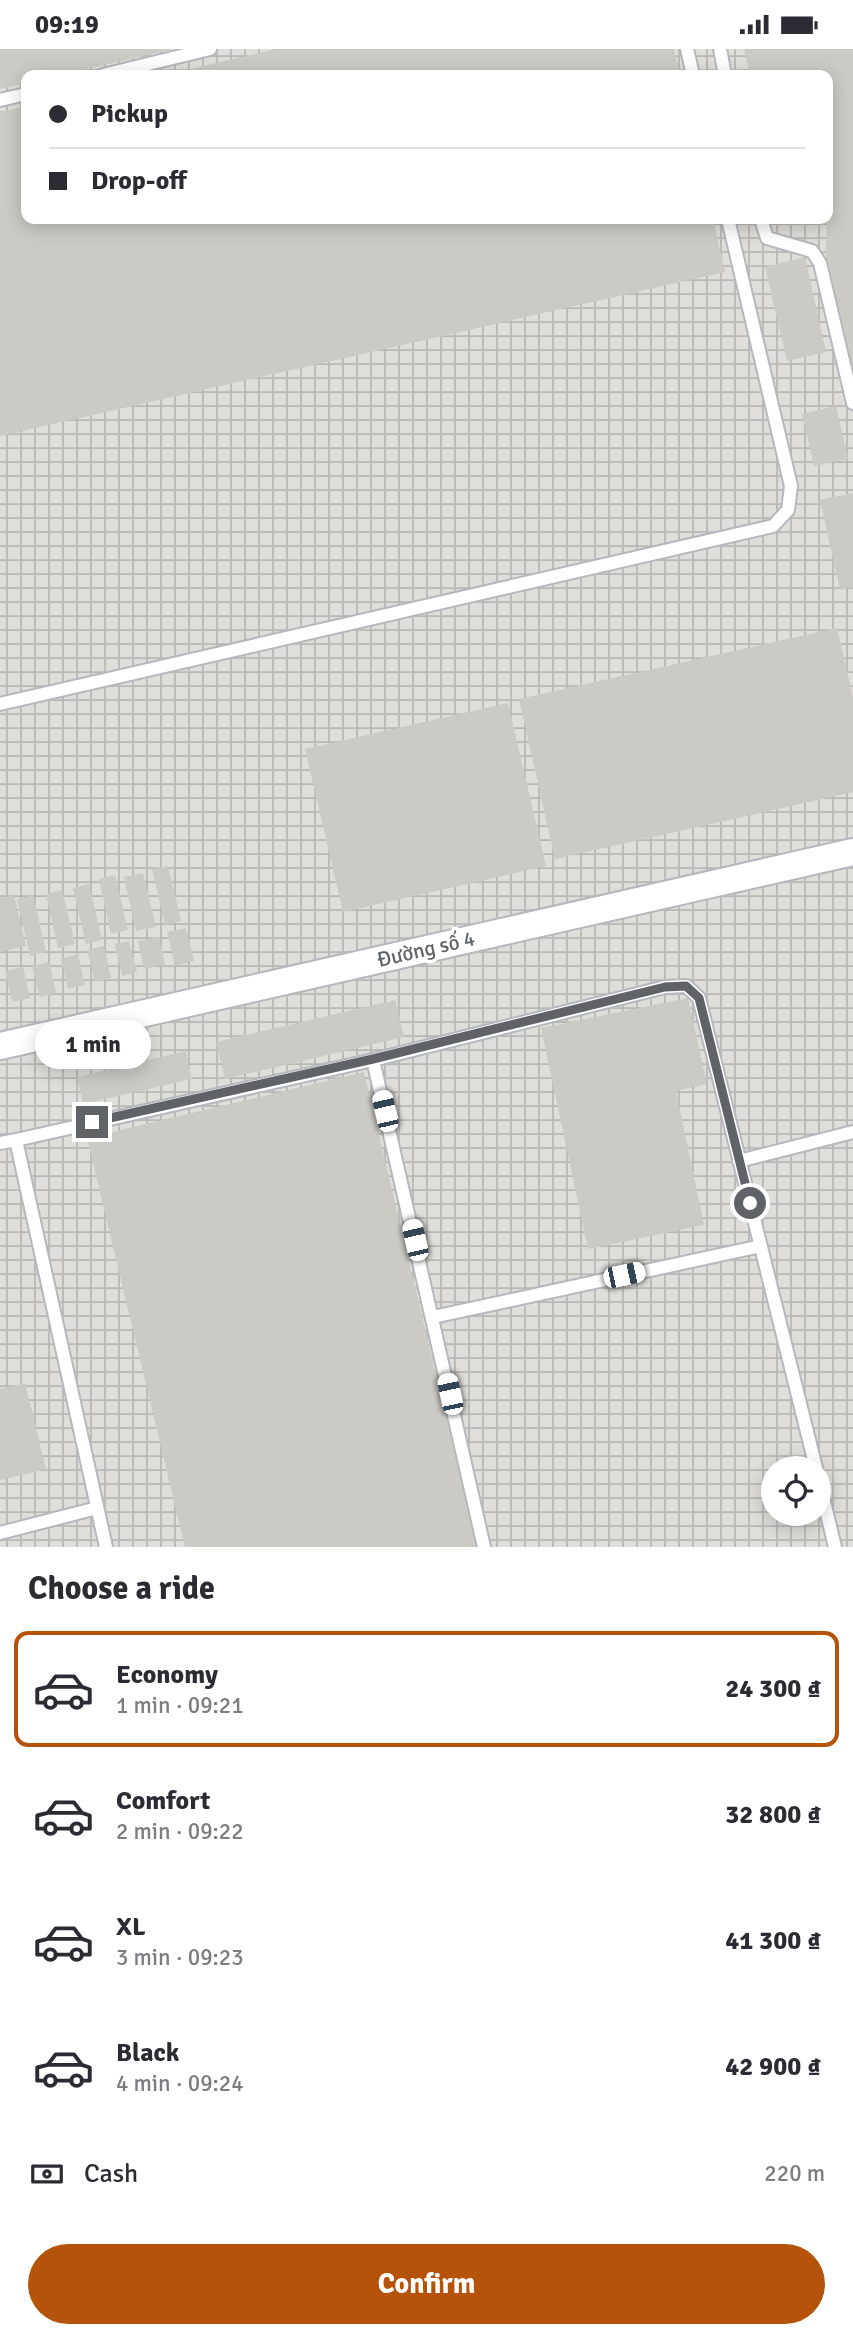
<!DOCTYPE html>
<meta charset="utf-8">
<style>
:root{--surface:#fff;--page:#f2f2f3;--text:#2b2b33;--muted:#7c7c81;--line:#e1e1e2;--accent:#b45309}
body{margin:0;font-family:Signika,sans-serif;background:var(--page);color:var(--text);height:100vh;display:flex;flex-direction:column;font-size:26px;white-space:nowrap}
*{box-sizing:border-box;margin:0}
p{font-size:23px;color:var(--muted)}
.icon{flex:none;width:38px;height:38px;fill:none;stroke:currentColor;stroke-width:2;stroke-linecap:round;stroke-linejoin:round}
.map{position:relative;height:1498px;overflow:hidden}
.panel{display:flex;flex-direction:column;background:var(--surface);flex:1}
.panel>*{flex:none}
.hud{position:absolute;left:21px;top:21px;width:812px;height:154px;border-radius:14px;box-shadow:0 4px 18px #0003;display:grid;align-content:center;height:154px;padding:0 28px;background:var(--surface)}
.buttons{position:absolute;left:761px;top:1407px;display:grid;gap:14px}
.buttons a{display:grid;place-items:center;width:70px;height:70px;border-radius:50%;background:var(--surface);box-shadow:0 4px 18px #0003;font-size:35px}
.end{position:absolute;width:32px;height:32px;margin:-16px;border:9px solid #5f6368;background:#fff;box-shadow:0 0 0 4px #fff}
.from{border-radius:50%}
.bubble{position:absolute;height:49px;border-radius:24px;background:var(--surface);box-shadow:0 4px 18px #0003;font-size:23px;font-weight:700;line-height:49px;text-align:center}
.car{position:absolute;width:21px;height:42px;margin:-21px -10px;border-radius:9px;box-shadow:0 0 5px 2px #0007;background:linear-gradient(#fff 24%,#345 0 40%,#fff 0 76%,#345 0 86%,#fff 0)}
.hud b{display:flex;align-items:center;gap:24px;height:66px;font-size:26px}
.hud b+b{border-top:2px solid var(--line)}
.hud i{width:18px;height:18px;background:var(--text)}
ul{padding:0;list-style:none}
li{display:flex;align-items:center;gap:21px;height:116px;margin:0 14px 10px;padding:0 14px;border:4px solid transparent;border-radius:14px}
li div{flex:1}
li b{display:block;font-size:26px}
li em{font-style:normal;font-weight:700}
li.selected{border-color:var(--accent)}
li>.icon{width:63px;height:63px;stroke-width:1.5}
h2{padding:0 28px;font-size:32px;line-height:84px}
.pay{display:flex;align-items:center;gap:18px;height:77px;padding:0 28px;font-size:26px}
.pay p{margin-inline-start:auto}
.button{display:flex;gap:14px;margin-top:auto;padding:14px 28px}
.button a{flex:1;height:80px;border-radius:42px;background:var(--accent);color:#fff;font-size:28px;font-weight:700;line-height:80px;text-align:center}
.status{display:flex;justify-content:space-between;align-items:center;height:49px;padding:0 35px;background:var(--surface);direction:ltr}
.status svg{height:19px;fill:currentColor}
.map>svg:first-child{display:block}
.industrial{fill:url(#industrial-grid);fill-rule:evenodd}
.building{fill:#cccac5}
.lines{fill:none;stroke-linecap:round;stroke-linejoin:round}
.service-casing{stroke:#b5b8bc;stroke-width:16}
.minor-casing{stroke:#b5b8bc;stroke-width:30}
.service{stroke:#fff;stroke-width:12}
.minor{stroke:#fff;stroke-width:26}
.route{stroke:#5f6368;stroke-width:9}
.labels{text-anchor:middle;dominant-baseline:central;stroke-width:7;stroke-linejoin:round;paint-order:stroke}
.street-label{font-size:21px;fill:#5f6368;stroke:#fff}
</style>
<div class="status"><b>09:19</b><svg viewBox="0 0 49 12"><path d="M0 12V9h3v3zM5 12V6h3v6zM10 12V3h3v9zM15 12V0h3v12zM26 1h20v11H26zM47 4h2v5h-2z"/></svg></div>
<div class="map">
<svg width="853" height="1498" viewBox="0 0 853 1498">
<defs>
<pattern id="industrial-grid" width="8" height="8" patternUnits="userSpaceOnUse" patternTransform="scale(1.75)"><rect width="8" height="8" fill="#e0deda"/><path d="M0 4h8M4 0v8" fill="none" stroke="#b9b8b5"/></pattern>
</defs>
<rect width="100%" height="100%" fill="#f1efe8"/>
<path class="industrial" d="M0,0H853V1498H0ZM26,26H828V170H26ZM774,1419H819V1465H774Z"/>
<path class="building" d="M0,0H170V1L59,26H26V34L0,40Z
M276,0H674L680,26H165Z
M744,0H853V328L826,215L828,26H750Z
M26,57V170H713L725,223L0,387V63Z
M805,208L826,303L787,312L765,218Z
M836,357L848,410L814,417L802,365Z
M853,444V538L840,541L820,451Z
M837,579L853,648V743L555,810L519,650Z
M508,654L546,817L343,863L305,700Z
M168,817L181,872L165,876L152,820Z
M143,824L156,878L136,882L124,828Z
M115,826L128,881L111,885L99,830Z
M89,835L102,891L86,895L73,839Z
M62,841L75,895L58,899L46,845Z
M14,846L26,897L0,903V849Z
M33,846L46,903L30,907L17,850Z
M186,879L194,912L175,917L167,883Z
M159,888L165,915L144,920L138,892Z
M129,892L137,923L122,927L115,895Z
M104,897L111,929L95,933L87,901Z
M78,905L85,936L68,940L61,910Z
M49,913L56,944L40,948L32,917Z
M23,918L30,949L12,953L5,922Z
M688,949L707,1035L676,1042L704,1176L588,1200L541,979Z
M395,951L404,988L225,1030L216,993Z
M186,1002L192,1030L83,1055L77,1028Z
M364,1023L477,1498H185L87,1089Z
M25,1334L46,1420L0,1431V1340Z"/>
<g class="lines">
<defs>
<path id="service" d="M687,0L693,26
M720,0L725,26
M103,26L210,0
M0,51L26,45
M761,170L767,189L812,202L820,214L853,354
M0,655L773,477L788,461L791,437L728,170
M373,1011L484,1498
M0,1094L16,1091
M739,1112L853,1083
M433,1268L761,1197
M819,1432L835,1498
M0,1484L97,1459
M106,1498L16,1091L373,1011L665,938L686,937L699,949L816,1419"/>
<path id="minor" d="M0,997L853,803"/>
</defs>
<use href="#service" class="service-casing"/>
<use href="#minor" class="minor-casing"/>
<use href="#service" class="service"/>
<use href="#minor" class="minor"/>
</g>
<g class="lines">
<path class="route" d="M92,1073L373,1010L665,938L686,937L699,949L750,1154"/>
</g>
<g class="labels">
<g class="street-label">
<text transform="translate(426 900) rotate(-13)">Đường số 4</text>
</g>
</g>
</svg>
<div class="buttons">
<a><svg class="icon" aria-label="locate" viewBox="0 0 24 24"><circle cx="12" cy="12" r="6"/><path d="M12 2v4M12 18v4M2 12h4M18 12h4"/></svg></a>
</div>
<i class="end from" style="left:750px;top:1154px"></i>
<i class="end" style="left:92px;top:1073px"></i>
<div class="bubble" style="left:35px;top:971px;width:116px">1 min</div>
<i class="car" style="left:385px;top:1062px;rotate:347deg"></i>
<i class="car" style="left:415px;top:1191px;rotate:347deg"></i>
<i class="car" style="left:624px;top:1226px;rotate:78deg"></i>
<i class="car" style="left:450px;top:1345px;rotate:348deg"></i>
<div class="hud">
<b><i class="from"></i>Pickup</b>
<b><i></i>Drop-off</b>
</div>
</div>
<section class="panel">
<h2>Choose a ride</h2>
<ul>
<li class="selected"><svg class="icon" aria-label="car" viewBox="0 0 24 24"><path d="M5 17H2v-5l4-1 3-4h7l3 4 3 1v5h-3M9 17h6M6 11h13"/><circle cx="7" cy="17" r="2"/><circle cx="17" cy="17" r="2"/></svg><div><b>Economy</b><p>1 min · 09:21</p></div><em>24 300 ₫</em></li>
<li><svg class="icon" aria-label="car" viewBox="0 0 24 24"><path d="M5 17H2v-5l4-1 3-4h7l3 4 3 1v5h-3M9 17h6M6 11h13"/><circle cx="7" cy="17" r="2"/><circle cx="17" cy="17" r="2"/></svg><div><b>Comfort</b><p>2 min · 09:22</p></div><em>32 800 ₫</em></li>
<li><svg class="icon" aria-label="car" viewBox="0 0 24 24"><path d="M5 17H2v-5l4-1 3-4h7l3 4 3 1v5h-3M9 17h6M6 11h13"/><circle cx="7" cy="17" r="2"/><circle cx="17" cy="17" r="2"/></svg><div><b>XL</b><p>3 min · 09:23</p></div><em>41 300 ₫</em></li>
<li><svg class="icon" aria-label="car" viewBox="0 0 24 24"><path d="M5 17H2v-5l4-1 3-4h7l3 4 3 1v5h-3M9 17h6M6 11h13"/><circle cx="7" cy="17" r="2"/><circle cx="17" cy="17" r="2"/></svg><div><b>Black</b><p>4 min · 09:24</p></div><em>42 900 ₫</em></li>
</ul>
<div class="pay"><svg class="icon" aria-label="cash" viewBox="0 0 24 24"><path d="M3 7h18v10H3z"/><circle cx="12" cy="12" r="2"/></svg>Cash<p>220 m</p></div>
<div class="button"><a>Confirm</a></div>
</section>
